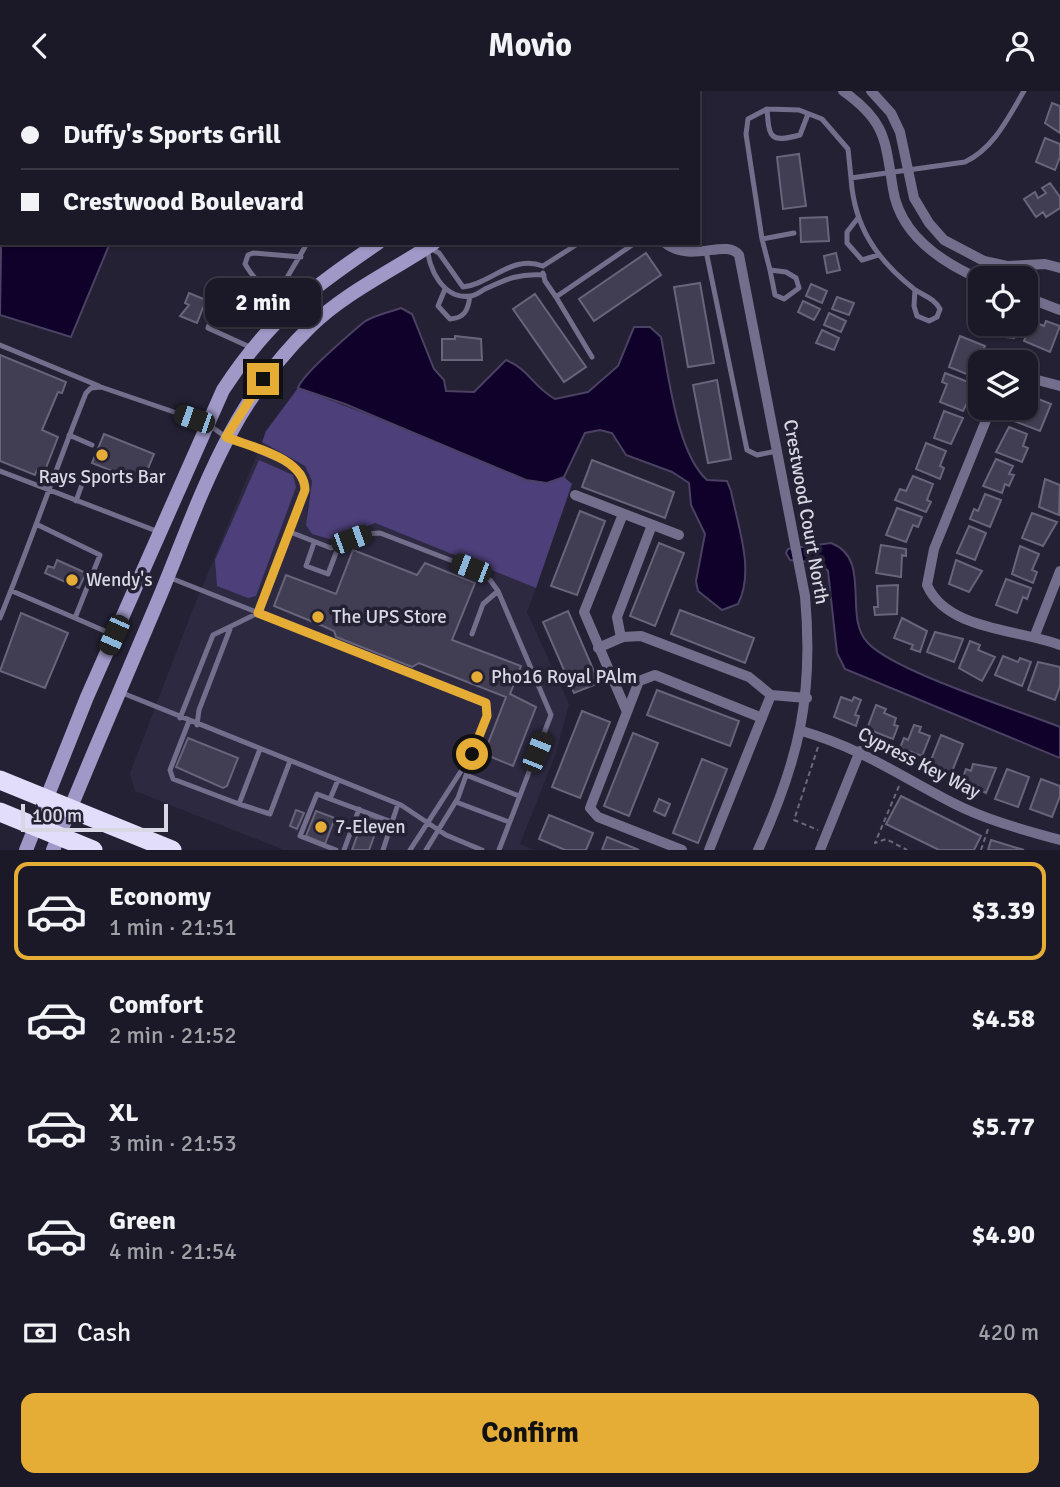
<!DOCTYPE html>
<meta charset="utf-8">
<style>
:root{--surface:#1b1927;--page:#282633;--text:#f1f3f6;--muted:#a0a0a7;--line:#393844;--accent:#e5ad35}
body{margin:0;font-family:Signika,sans-serif;background:var(--page);color:var(--text);height:100vh;display:flex;flex-direction:column;font-size:26px;white-space:nowrap}
*{box-sizing:border-box;margin:0}
p{font-size:23px;color:var(--muted)}
.icon{flex:none;width:38px;height:38px;fill:none;stroke:currentColor;stroke-width:2;stroke-linecap:round;stroke-linejoin:round}
.map{position:relative;height:759px;overflow:hidden}
.drawer{display:flex;flex-direction:column;background:var(--surface);flex:1}
.drawer>*{flex:none}
.banner{position:absolute;left:0px;top:0px;width:700px;height:154px;box-shadow:0 2px 5px #0004,0 0 0 2px var(--line);display:grid;align-content:center;height:154px;padding:0 21px;background:var(--surface)}
.tools{position:absolute;left:968px;top:175px;display:grid;gap:14px}
.tools a{display:grid;place-items:center;width:70px;height:70px;border-radius:14px;background:var(--surface);box-shadow:0 2px 5px #0004,0 0 0 2px var(--line);font-size:35px}
.scale{position:absolute;left:21px;bottom:18px;width:147px;box-sizing:border-box;padding-left:7px;border:4px solid #d8d7e4;border-top:0;font-size:19px;line-height:24px;white-space:nowrap;color:#d8d7e4;-webkit-text-stroke:5px #242134;paint-order:stroke}
.end{position:absolute;width:32px;height:32px;margin:-16px;border:9px solid #e5ad35;background:#111;box-shadow:0 0 0 4px #111}
.from{border-radius:50%}
.bubble{position:absolute;height:49px;border-radius:14px;background:var(--surface);box-shadow:0 2px 5px #0004,0 0 0 2px var(--line);font-size:23px;font-weight:700;line-height:49px;text-align:center}
.car{position:absolute;width:21px;height:42px;margin:-21px -10px;border-radius:9px;box-shadow:0 0 5px 2px #0007;background:linear-gradient(#222 24%,#8ab4d8 0 40%,#222 0 76%,#8ab4d8 0 86%,#222 0)}
.banner b{display:flex;align-items:center;gap:24px;height:66px;font-size:26px}
.banner b+b{border-top:2px solid var(--line)}
.banner i{width:18px;height:18px;background:var(--text)}
ul{padding:12px 0 0;list-style:none}
li{display:flex;align-items:center;gap:21px;height:98px;margin:0 14px 10px;padding:0 7px;border:4px solid transparent;border-radius:14px}
li div{flex:1}
li b{display:block;font-size:26px}
li em{font-style:normal;font-weight:700}
li.active{border-color:var(--accent)}
li>.icon{width:63px;height:63px;stroke-width:1.5}
.pay{display:flex;align-items:center;gap:18px;height:77px;padding:0 21px;font-size:26px}
.pay p{margin-inline-start:auto}
.button{display:flex;gap:14px;margin-top:auto;padding:14px 21px}
.button a{flex:1;height:80px;border-radius:14px;background:var(--accent);color:#111;font-size:28px;font-weight:700;line-height:80px;text-align:center}
header{display:flex;justify-content:space-between;align-items:center;height:91px;padding:0 21px;background:var(--surface);font-size:32px;font-weight:700}
.map>svg:first-child{display:block}
.built{fill:#2d2941}
.green{fill:#4d3f7a}
.water{fill:#0f012a;stroke:#4b4162;stroke-width:2}
.building{fill:#413e53;stroke:#68647b;stroke-width:2}
.lines{fill:none;stroke-linecap:round;stroke-linejoin:round}
.path{stroke:#6b6979;stroke-width:2;stroke-dasharray:5 3.5;stroke-linecap:butt}
.lane{stroke:#736e8b;stroke-width:5}
.street{stroke:#736e8b;stroke-width:10}
.secondary{stroke:#a098c7;stroke-width:14}
.highway{stroke:#e1ddfb;stroke-width:19}
.route{stroke:#e5ad35;stroke-width:9}
.poi-dot{fill:#e5ad35;stroke:#242134;stroke-width:2.5}
.labels{text-anchor:middle;dominant-baseline:central;stroke-width:7;stroke-linejoin:round;paint-order:stroke}
.poi-label{font-size:19px;fill:#d8d7e4;stroke:#242134;text-anchor:start}
.street-label{font-size:19px;fill:#d8d7e4;stroke:#242134}
</style>
<header><svg class="icon" aria-label="back" viewBox="0 0 24 24"><path d="M15 5l-7 7 7 7"/></svg>Movio<svg class="icon" aria-label="person" viewBox="0 0 24 24"><circle cx="12" cy="8" r="4"/><path d="M4 21q1-7 8-7t8 7"/></svg></header>
<div class="map">
<svg width="1060" height="759" viewBox="0 0 1060 759">
<rect width="100%" height="100%" fill="#242134"/>
<path class="built" d="M262,351L305,375L312,390L306,425L333,449L375,432L536,497L527,521L569,613L556,662L520,753L534,759H284L135,700L130,682L191,523Z"/>
<path class="green" d="M298,297L547,392L564,386L572,393L536,497L375,432L333,449L312,443L306,434L312,390L305,375L262,351L266,340Z
M259,369L293,384L296,396L256,505L248,507L217,495L215,469Z"/>
<path class="water" d="M2,97V152H110L71,246L0,224Z
M401,217L412,223L434,278L444,289L446,300L474,301L506,269C530,279 532,295 555,308L588,301L618,275L634,236H650L661,246C669,286 677,362 707,389L727,390L731,400C738,436 755,480 738,513L722,519L698,500L696,490L705,443L691,414L689,392L672,381L626,364L612,342L600,339L585,342L564,386L547,392L526,389L345,313L298,297C302,284 351,242 364,231C374,224 390,221 401,217Z
M831,452C873,468 842,526 868,552C895,581 1018,619 1060,636V667L845,578L837,562L828,480L820,472L790,469L786,462L788,458Z"/>
<path class="building" d="M1052,12L1060,15V42L1045,32Z
M1045,47L1060,53V66L1055,79L1036,71Z
M799,63L806,115L783,118L777,66Z
M1050,92L1060,106V117L1046,126L1043,121L1036,126L1024,108L1035,101L1038,107L1046,102L1042,97Z
M827,126L829,150L801,151L800,127Z
M646,162L661,184L594,230L579,208Z
M836,162L840,179L827,182L824,165Z
M700,192L714,272L688,276L674,196Z
M811,193L827,200L822,212L806,205Z
M189,202L206,209L197,232L180,225L189,214L185,212Z
M535,203L586,276L564,291L513,218Z
M837,206L854,212L849,224L832,218Z
M803,210L820,218L814,229L798,221Z
M829,222L846,230L841,241L824,234Z
M1032,230L1044,235L1046,230L1060,235L1050,261L1024,250Z
M986,233H1014V247L986,244Z
M822,239L839,247L834,259L816,252Z
M455,245L481,248L482,269H442V248H455Z
M960,245L985,255L976,272L978,273L974,286L949,276Z
M0,264L66,291L62,302L58,301L42,339L58,346L44,382L37,379L35,384L0,370Z
M945,282L976,294L963,320L940,311L947,293L942,291Z
M717,289L731,368L708,372L693,294Z
M1026,303L1051,313L1040,340L1014,330L1020,317H1026Z
M944,320L963,327L951,353L934,347Z
M1009,336L1027,343L1023,355L1028,357L1022,371L996,361Z
M104,343L154,363L142,392L92,372Z
M926,352L946,360L940,375L944,377L940,388L916,378Z
M996,368L1013,375L1009,383L1014,384L1009,395L1005,393L1002,402L983,395Z
M592,369L674,401L665,427L582,396Z
M913,385L933,393L927,409L931,411L926,421L895,409L900,398L906,400Z
M1045,388L1060,394L1059,424L1039,416Z
M985,403L1001,409L990,436L970,428L974,418L978,420Z
M897,417L922,426L918,436L913,434L906,451L886,444Z
M580,420L605,430L577,504L551,495Z
M1032,422L1057,431L1043,455L1022,447Z
M969,435L986,442L975,469L957,462Z
M659,452L684,462L655,535L630,525Z
M881,454L906,458V465L902,464L901,486L876,482Z
M1020,455L1039,463L1032,479L1037,481L1033,492L1012,483Z
M353,459L417,484L425,472L475,492L452,549L521,575L510,603L536,616L513,675L484,663L506,606L419,572L412,576L336,546L334,540L323,535L274,515L286,484L336,503Z
M57,469L86,482L79,497L45,482L48,475L54,477Z
M956,469L982,480L969,501L949,493Z
M1006,488L1031,497L1027,508L1023,506L1017,522L996,514Z
M898,494L897,523L875,524L874,516H878L877,495Z
M680,519L754,547L745,572L671,543Z
M568,520L599,592L574,602L543,531Z
M21,522L68,542L45,597L0,580Z
M902,527L927,540L920,561L911,558L913,554L894,547Z
M935,541L963,548L954,571L927,561Z
M970,550L980,554L978,559L995,566L982,590L959,577Z
M1003,565L1018,571L1020,567L1031,571L1022,595L995,584Z
M1038,571L1060,576V595L1055,609L1028,599Z
M657,599L739,630L730,655L647,624Z
M841,606L852,610L854,606L861,609L855,624L859,625L856,635L834,626Z
M876,614L886,618L884,622L896,627L894,634L898,635L893,648L867,638Z
M582,620L610,631L580,707L552,696Z
M914,634L921,636L919,641L930,645L922,665L900,657L904,647L908,649Z
M633,642L658,652L629,725L604,715Z
M941,644L963,653L951,683L929,674Z
M188,647L238,667L227,695L223,697L176,676Z
M702,668L727,678L698,752L673,742Z
M973,673L996,677L986,702L962,689L966,678L971,680Z
M1007,678L1029,686L1018,716L995,708Z
M1041,688L1060,695V705L1052,726L1030,718Z
M901,705L981,745L974,759H939L886,733Z
M659,708L670,713L665,725L654,720Z
M296,719L304,722L297,738L290,735Z
M316,720L335,727L325,753L306,745Z
M365,723L380,729L369,759H352Z
M549,724L593,742L586,759H565L539,748Z
M607,746L639,759H602Z
M991,749L1024,759H988Z"/>
<g class="lines">
<path class="path" d="M818,656L794,729L818,739
M899,695L875,752L886,748L907,759
M981,759L988,738"/>
<path class="lane" d="M321,0L324,2
M20,2L21,0
M767,18C769,47 770,52 800,44L808,23
M0,50L2,46
M858,127L847,141V152L862,169L878,164
M794,142L762,148L746,43L748,28L767,18L799,19L822,28L848,58L851,87
M762,148L770,179L786,181L796,187L799,197L784,208L775,204L770,179
M706,160L747,359L757,364L777,360
M301,166L253,162L248,164L245,173C254,188 264,201 282,195L305,156L307,152
M543,175C512,163 491,193 463,196L439,162L428,156C427,177 444,209 470,205C475,205 481,200 485,198C506,188 520,182 544,184
M543,175L579,152
M543,182L545,190L556,206L635,152
M445,198L438,215L450,228C465,227 468,219 470,205
M915,199L914,215L917,225L929,230L937,226L940,218C934,207 924,205 914,198C876,168 854,135 851,87L965,71C994,57 1008,27 1024,0
M556,206L592,266
M214,222L208,237L252,257
M0,254L99,295
M69,344L92,354
M0,380L159,441
M76,410L85,385
M290,441L331,457L365,443L380,442L471,477L490,489L498,500L551,624L499,759
M314,452L306,475L328,483L339,454
M168,486L486,612L487,625L458,707L426,759
M12,500L75,527L100,464L36,433
M0,527C30,453 56,377 86,302L91,297L101,296L206,332L226,346L287,372L302,382L305,399L258,522L213,544L180,627
M75,527L114,544
M472,543L483,513L498,500
M120,601L401,714L446,744L482,759
M189,630L170,679L173,688L239,713L260,658
M197,634L199,619L230,538
M466,684L519,705
M330,708L392,731
M456,711L509,731
M239,713L270,723L290,670
M336,759L300,745L317,703L330,708L338,689
M344,759L359,718
M383,759L398,713
M410,759L467,671"/>
<path class="street" d="M494,0L495,2
M843,0C887,31 885,50 893,98C900,144 941,171 980,188
M871,0L891,22L900,41L914,107L929,132L944,149L984,170L1007,175L1045,173L1060,177
M476,2L477,0
M665,152C692,173 726,147 739,164L805,505C814,605 799,669 758,759
M1026,206L1060,219
M1026,286L1060,295
M991,317L934,458L927,494C947,540 1020,538 1060,554
M575,404L679,444
M623,423L584,521L627,621
M1035,544L1060,480
M621,547L617,526L652,434
M598,557L623,546L641,545L749,586L771,604L807,607
M802,640C863,658 898,684 953,712C986,729 1024,739 1060,749
M682,759L598,726L590,717L639,590L655,584L762,627
M709,759L771,604
M820,759L860,660"/>
<path class="secondary" d="M365,2V0
M597,2L598,0
M633,2L634,0
M26,759L87,606L223,299C269,228 309,199 378,152
M53,759C88,674 124,590 160,505C202,403 229,314 311,235C346,201 394,179 434,152"/>
<path class="highway" d="M0,689L172,759
M0,721L93,759"/>
</g>
<g class="lines">
<path class="route" d="M263,288L226,346C251,356 305,367 305,399L258,522L486,612L487,625L472,663"/>
</g>
<g class="poi-dot">
<circle cx="102" cy="364" r="7"/>
<circle cx="72" cy="489" r="7"/>
<circle cx="318" cy="526" r="7"/>
<circle cx="477" cy="586" r="7"/>
<circle cx="321" cy="736" r="7"/>
</g>
<g class="labels">
<g class="poi-label">
<text x="102" y="386" text-anchor="middle">Rays Sports Bar</text>
<text x="86" y="489">Wendy's</text>
<text x="332" y="526">The UPS Store</text>
<text x="491" y="586">Pho16 Royal PAlm</text>
<text x="335" y="736">7-Eleven</text>
</g>
<g class="street-label">
<text transform="translate(806 421) rotate(80)">Crestwood Court North</text>
<text transform="translate(919 672) rotate(27)">Cypress Key Way</text>
</g>
</g>
</svg>
<div class="tools">
<a><svg class="icon" aria-label="locate" viewBox="0 0 24 24"><circle cx="12" cy="12" r="6"/><path d="M12 2v4M12 18v4M2 12h4M18 12h4"/></svg></a>
<a><svg class="icon" aria-label="layers" viewBox="0 0 24 24"><path d="M12 4l9 5-9 5-9-5zM3 14l9 5 9-5"/></svg></a>
</div>
<div class="scale">100 m</div>
<i class="end from" style="left:472px;top:663px"></i>
<i class="end" style="left:263px;top:288px"></i>
<div class="bubble" style="left:205px;top:187px;width:116px">2 min</div>
<i class="car" style="left:194px;top:328px;rotate:289deg"></i>
<i class="car" style="left:351px;top:448px;rotate:70deg"></i>
<i class="car" style="left:471px;top:477px;rotate:291deg"></i>
<i class="car" style="left:114px;top:544px;rotate:204deg"></i>
<i class="car" style="left:537px;top:661px;rotate:22deg"></i>
<div class="banner">
<b><i class="from"></i>Duffy's Sports Grill</b>
<b><i></i>Crestwood Boulevard</b>
</div>
</div>
<section class="drawer">
<ul>
<li class="active"><svg class="icon" aria-label="car" viewBox="0 0 24 24"><path d="M5 17H2v-5l4-1 3-4h7l3 4 3 1v5h-3M9 17h6M6 11h13"/><circle cx="7" cy="17" r="2"/><circle cx="17" cy="17" r="2"/></svg><div><b>Economy</b><p>1 min · 21:51</p></div><em>$3.39</em></li>
<li><svg class="icon" aria-label="car" viewBox="0 0 24 24"><path d="M5 17H2v-5l4-1 3-4h7l3 4 3 1v5h-3M9 17h6M6 11h13"/><circle cx="7" cy="17" r="2"/><circle cx="17" cy="17" r="2"/></svg><div><b>Comfort</b><p>2 min · 21:52</p></div><em>$4.58</em></li>
<li><svg class="icon" aria-label="car" viewBox="0 0 24 24"><path d="M5 17H2v-5l4-1 3-4h7l3 4 3 1v5h-3M9 17h6M6 11h13"/><circle cx="7" cy="17" r="2"/><circle cx="17" cy="17" r="2"/></svg><div><b>XL</b><p>3 min · 21:53</p></div><em>$5.77</em></li>
<li><svg class="icon" aria-label="car" viewBox="0 0 24 24"><path d="M5 17H2v-5l4-1 3-4h7l3 4 3 1v5h-3M9 17h6M6 11h13"/><circle cx="7" cy="17" r="2"/><circle cx="17" cy="17" r="2"/></svg><div><b>Green</b><p>4 min · 21:54</p></div><em>$4.90</em></li>
</ul>
<div class="pay"><svg class="icon" aria-label="cash" viewBox="0 0 24 24"><path d="M3 7h18v10H3z"/><circle cx="12" cy="12" r="2"/></svg>Cash<p>420 m</p></div>
<div class="button"><a>Confirm</a></div>
</section>
